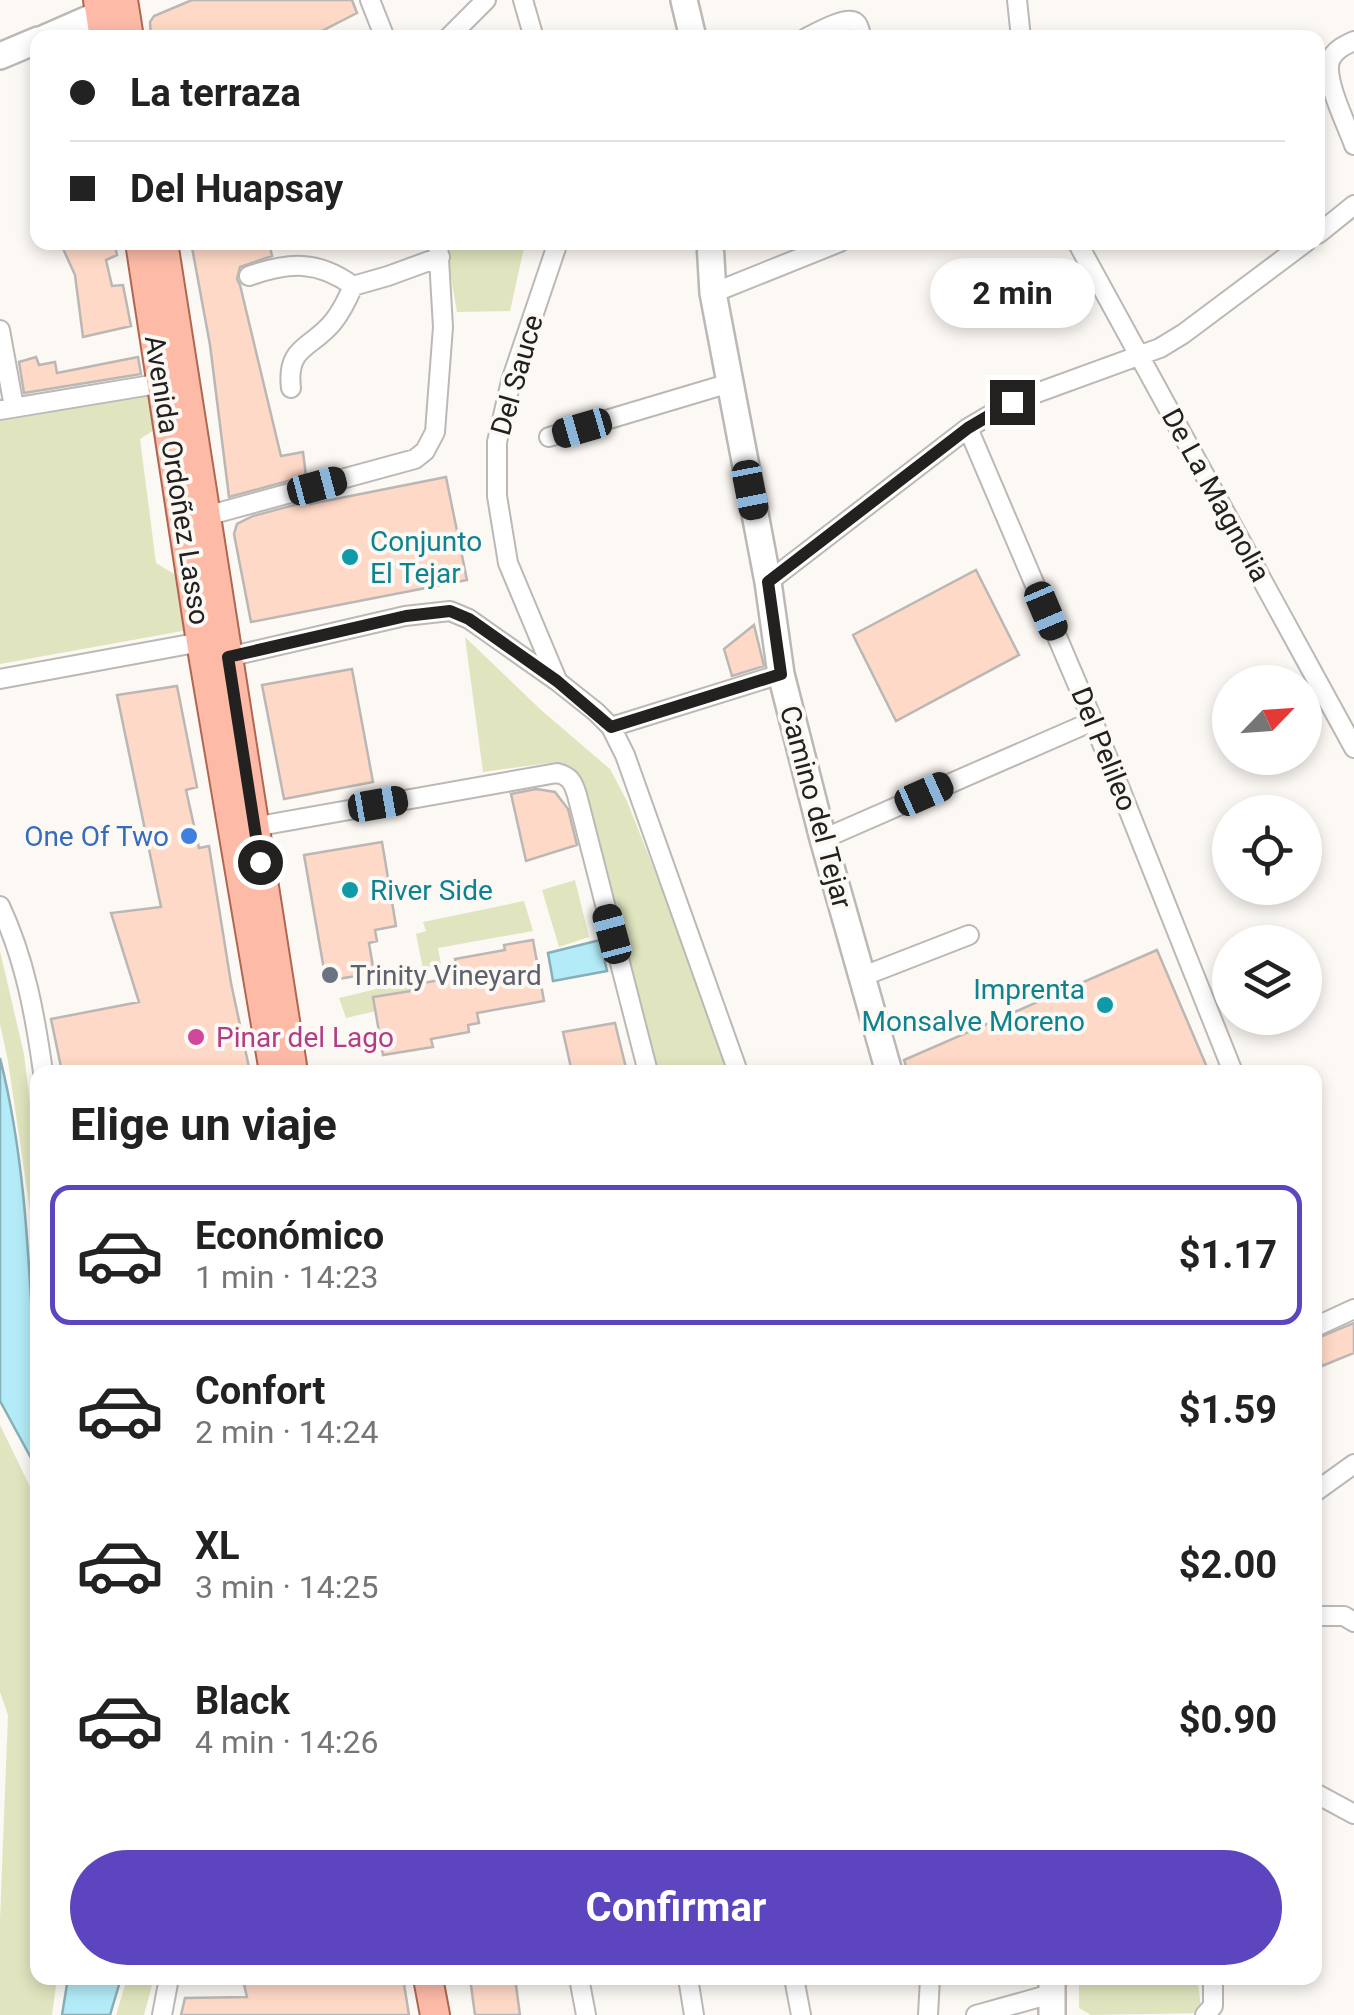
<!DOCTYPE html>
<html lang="es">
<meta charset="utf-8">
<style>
:root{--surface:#fff;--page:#f2f2f2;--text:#222;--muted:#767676;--line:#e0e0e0;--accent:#5c45be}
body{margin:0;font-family:Roboto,sans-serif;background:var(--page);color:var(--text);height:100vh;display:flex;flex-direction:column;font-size:38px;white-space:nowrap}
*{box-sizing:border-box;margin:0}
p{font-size:32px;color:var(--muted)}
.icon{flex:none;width:55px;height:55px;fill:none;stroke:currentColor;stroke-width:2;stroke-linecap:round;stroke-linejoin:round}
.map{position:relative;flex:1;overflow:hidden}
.sheet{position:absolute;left:30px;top:1065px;width:1292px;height:920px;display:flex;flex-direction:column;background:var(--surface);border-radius:20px;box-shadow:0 5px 15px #0003}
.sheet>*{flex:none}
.banner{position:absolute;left:30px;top:30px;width:1295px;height:220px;border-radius:20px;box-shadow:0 5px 15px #0003;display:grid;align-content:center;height:220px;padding:0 40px;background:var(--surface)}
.needle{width:65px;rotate:65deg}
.buttons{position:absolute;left:1212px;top:665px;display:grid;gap:20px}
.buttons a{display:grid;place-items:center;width:110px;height:110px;border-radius:50%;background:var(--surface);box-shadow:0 5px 15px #0003;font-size:50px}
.end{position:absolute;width:45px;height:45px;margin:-22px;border:12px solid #222120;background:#fff;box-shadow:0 0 0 5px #fff}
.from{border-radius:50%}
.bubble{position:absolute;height:70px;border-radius:35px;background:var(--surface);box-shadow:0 5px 15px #0003;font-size:32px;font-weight:700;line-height:70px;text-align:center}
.car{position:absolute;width:30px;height:60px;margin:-30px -15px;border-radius:12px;box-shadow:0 0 8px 2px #0007;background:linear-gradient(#222 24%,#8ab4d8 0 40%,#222 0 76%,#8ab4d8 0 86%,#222 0)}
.banner b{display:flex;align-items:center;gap:35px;height:95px;font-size:38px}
.banner b+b{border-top:2px solid var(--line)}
.banner i{width:25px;height:25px;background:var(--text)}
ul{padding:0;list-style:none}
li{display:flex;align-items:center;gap:30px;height:140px;margin:0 20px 15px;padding:0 20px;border:5px solid transparent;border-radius:20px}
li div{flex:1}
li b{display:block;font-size:38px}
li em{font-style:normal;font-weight:700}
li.active{border-color:var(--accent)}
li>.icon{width:90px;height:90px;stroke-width:1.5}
h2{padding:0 40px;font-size:45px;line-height:120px}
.button{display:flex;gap:20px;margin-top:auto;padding:20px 40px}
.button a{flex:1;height:115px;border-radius:60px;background:var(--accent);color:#fff;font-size:40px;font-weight:700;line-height:115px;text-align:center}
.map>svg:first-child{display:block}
.green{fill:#e0e5bf}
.water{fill:#b3ecf8;stroke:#88afb7;stroke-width:2.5}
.building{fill:#fed9c7;stroke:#bbb7b5;stroke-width:2.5}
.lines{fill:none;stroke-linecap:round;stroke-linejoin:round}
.street-casing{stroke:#bcb8b5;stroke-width:22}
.secondary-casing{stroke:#bcb8b5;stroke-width:30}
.primary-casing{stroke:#af6752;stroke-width:32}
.street{stroke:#fff;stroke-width:18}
.secondary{stroke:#fff;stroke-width:25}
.primary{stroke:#fdbaa7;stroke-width:28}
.route{stroke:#222120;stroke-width:12}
.culture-dot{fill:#0f9aa8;stroke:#fcf8f4;stroke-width:4}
.shop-dot{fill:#3f7fe0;stroke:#fcf8f4;stroke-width:4}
.worship-dot{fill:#6b7280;stroke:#fcf8f4;stroke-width:4}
.hotel-dot{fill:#d1479c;stroke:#fcf8f4;stroke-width:4}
.labels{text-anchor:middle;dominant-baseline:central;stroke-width:8;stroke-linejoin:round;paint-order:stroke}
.street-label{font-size:28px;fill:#222120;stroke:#fcf8f4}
.culture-label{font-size:28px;fill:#0d838f;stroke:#fcf8f4;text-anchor:start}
.shop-label{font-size:28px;fill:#366cbe;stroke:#fcf8f4;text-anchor:end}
.worship-label{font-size:28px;fill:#5b616d;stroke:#fcf8f4;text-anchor:start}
.hotel-label{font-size:28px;fill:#b23c85;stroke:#fcf8f4;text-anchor:start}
</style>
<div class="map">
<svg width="1354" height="2015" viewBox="0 0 1354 2015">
<rect width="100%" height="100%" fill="#fcf8f4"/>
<path class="green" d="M445,243H525L510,311L457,312Z
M156,394L159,427L140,439L156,563L179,577L188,630L0,664V421Z
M465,637L541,710L610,769L627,801L682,940L727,1072H647L583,783L573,772L557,762L483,772Z
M575,880L589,937L559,947L542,890Z
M524,901L533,931L438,948L441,965L423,969L416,934L426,931L423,922Z
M0,951L24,1054L37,1163V1301L31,1218L8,1061L0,1024Z
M410,981L415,1002L346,1018L339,998Z
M0,1425L37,1501L38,1978H57L52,2015H0V1920L8,1715L0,1692Z
M127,1978H154L144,2015H116Z
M1079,1978H1197L1202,2013L1091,2015L1079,2008Z"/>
<path class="water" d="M600,940L607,971L553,981L548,953Z
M0,1058C23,1149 28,1242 33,1335L38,1348L37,1469L0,1401Z
M68,1978H121L110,2015H62Z"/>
<path class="building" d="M192,0H352L357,13L308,38H151L150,22L154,16Z
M60,242H114L117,255L106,260L112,286L123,285L131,326L83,337L75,275Z
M191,242H269L272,256L240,267L237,279L240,285L281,456L303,452L306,476L229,497L210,345Z
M36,357L39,365L55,362L57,373L138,357L141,374L24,393L19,362Z
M446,477L467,580L251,622L234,534L237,524L253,516L309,501L310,504Z
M976,570L1019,655L896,721L853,635Z
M754,625L764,666L732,676L724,649Z
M352,669L373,782L284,799L262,685Z
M177,686L197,787L186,790L199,848L209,846L231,983L250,1072H62L51,1019L139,1002L111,913L161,907L117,695Z
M536,789L555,792L568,809L577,845L526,861L511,794Z
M382,842L396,926L375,930L377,941L369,943L374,973L326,981L304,855Z
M533,940L544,1001L477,1013L479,1023L468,1025L469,1032L431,1039L433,1047L383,1055L373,997L411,991L410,985L459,977L455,959L505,950L504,945Z
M1157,950L1209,1072H908L904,1060Z
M615,1023L627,1072H572L563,1032Z
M1354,1323V1353L1322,1366L1315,1339Z
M255,1978H403L409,2015H181L185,1998L247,1997L243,1980Z
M470,1978H515L520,2015H475Z"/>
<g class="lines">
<defs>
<path id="street" d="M370,0L385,38
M523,0L534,38
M1017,0L1021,38
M448,38L486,0
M806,38C816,33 846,16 855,22C859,24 860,33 862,38
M1354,41C1345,45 1334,50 1330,61C1324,80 1347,125 1354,145
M1318,234L1354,205
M1077,242L1354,748
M249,276C289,262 318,260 353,286L388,276L440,257
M713,293L840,242
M0,330L14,407
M291,388C286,346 311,349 333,322C341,312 348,298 353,286
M0,410L163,383
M968,428L1093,721L1233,1072
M549,437L730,383
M206,516L415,459L425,451L435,432L443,327L438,242
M768,582L968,428L1012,402L1160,348L1183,334L1306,242
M228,657L405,616L450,611L469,619L557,681L596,712L611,727L625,755L738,1072
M0,679L201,642
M557,680L508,563L497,496V442L511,381L558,242
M611,727L781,674
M254,827L557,773C570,776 573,782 577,795L648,1072
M823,839L1093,721
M0,906C25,959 35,1015 43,1072
M861,977L969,935
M1315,1327L1354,1309
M1315,1492L1354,1464
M1320,1616H1344L1354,1622
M1315,1793L1354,1814
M579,1978L586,2015
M688,1978L694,2015
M794,1978L801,2015
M162,2015L169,1978
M928,2015L930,1978
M976,2015L1051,1994
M1205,2015L1213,2006V1978"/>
<path id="secondary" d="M684,0L693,38
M45,38L118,6
M0,56L38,40
M710,242L713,293L768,582L781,674L823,839L889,1072
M1052,2015V1978"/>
<path id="primary" d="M98,0L104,38
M123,0L129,38
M140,242L201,642L274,1072
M163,242L293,1072
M428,1978L435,2015"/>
</defs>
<use href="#street" class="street-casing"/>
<use href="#secondary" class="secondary-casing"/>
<use href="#primary" class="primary-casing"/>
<use href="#street" class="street"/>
<use href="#secondary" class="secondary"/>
<use href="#primary" class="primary"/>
</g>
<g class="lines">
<path class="route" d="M260,862L228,657L406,616L450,611L469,619L557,681L611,727L781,674L768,582L968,428L1012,402"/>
</g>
<g class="culture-dot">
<circle cx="350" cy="557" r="10"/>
<circle cx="350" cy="890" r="10"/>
<circle cx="1105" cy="1005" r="10"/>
</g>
<circle class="shop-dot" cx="189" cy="836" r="10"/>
<circle class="worship-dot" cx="330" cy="975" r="10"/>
<circle class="hotel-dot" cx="196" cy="1037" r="10"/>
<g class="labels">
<g class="street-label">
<text transform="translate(517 375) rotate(-74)">Del Sauce</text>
<text transform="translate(177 480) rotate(81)">Avenida Ordoñez Lasso</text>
<text transform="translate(1216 495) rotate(61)">De La Magnolia</text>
<text transform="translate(1104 749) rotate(68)">Del Pelileo</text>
<text transform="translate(816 807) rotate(75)">Camino del Tejar</text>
</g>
<g class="culture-label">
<text x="370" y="541">Conjunto<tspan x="370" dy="32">El Tejar</tspan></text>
<text x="370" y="890">River Side</text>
<text x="1085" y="989" text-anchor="end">Imprenta<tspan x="1085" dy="32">Monsalve Moreno</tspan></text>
</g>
<g class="shop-label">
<text x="169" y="836">One Of Two</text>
</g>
<g class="worship-label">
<text x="350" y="975">Trinity Vineyard</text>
</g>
<g class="hotel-label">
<text x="216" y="1037">Pinar del Lago</text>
</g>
</g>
</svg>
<div class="buttons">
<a><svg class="needle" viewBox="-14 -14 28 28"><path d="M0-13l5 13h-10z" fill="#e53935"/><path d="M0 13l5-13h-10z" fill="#767676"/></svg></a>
<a><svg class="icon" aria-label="locate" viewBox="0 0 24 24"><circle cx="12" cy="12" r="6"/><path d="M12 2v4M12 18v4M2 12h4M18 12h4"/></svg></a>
<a><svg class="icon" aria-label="layers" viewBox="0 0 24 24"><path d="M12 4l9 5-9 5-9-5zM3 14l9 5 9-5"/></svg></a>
</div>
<i class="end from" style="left:260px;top:862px"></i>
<i class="end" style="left:1012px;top:402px"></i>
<div class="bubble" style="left:930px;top:258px;width:165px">2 min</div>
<i class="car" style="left:582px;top:428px;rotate:254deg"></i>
<i class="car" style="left:317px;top:486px;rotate:75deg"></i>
<i class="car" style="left:750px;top:490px;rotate:169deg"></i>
<i class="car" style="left:1046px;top:611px;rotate:157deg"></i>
<i class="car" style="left:924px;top:794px;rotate:66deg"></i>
<i class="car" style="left:378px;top:804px;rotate:80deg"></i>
<i class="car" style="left:612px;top:934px;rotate:345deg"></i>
<div class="banner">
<b><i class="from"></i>La terraza</b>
<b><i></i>Del Huapsay</b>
</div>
<section class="sheet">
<h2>Elige un viaje</h2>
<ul>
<li class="active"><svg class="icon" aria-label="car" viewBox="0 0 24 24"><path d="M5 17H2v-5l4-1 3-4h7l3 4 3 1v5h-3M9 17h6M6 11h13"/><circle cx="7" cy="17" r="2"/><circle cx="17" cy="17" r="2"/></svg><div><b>Económico</b><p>1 min · 14:23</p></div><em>$1.17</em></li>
<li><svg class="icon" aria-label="car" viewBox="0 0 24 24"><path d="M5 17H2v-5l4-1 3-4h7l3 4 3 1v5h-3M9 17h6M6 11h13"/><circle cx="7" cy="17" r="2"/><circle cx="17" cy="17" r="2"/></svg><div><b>Confort</b><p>2 min · 14:24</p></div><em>$1.59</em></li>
<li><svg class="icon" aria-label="car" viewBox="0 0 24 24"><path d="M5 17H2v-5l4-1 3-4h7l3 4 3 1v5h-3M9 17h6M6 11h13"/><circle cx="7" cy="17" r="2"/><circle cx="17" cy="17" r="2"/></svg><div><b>XL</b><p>3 min · 14:25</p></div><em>$2.00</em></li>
<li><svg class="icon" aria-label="car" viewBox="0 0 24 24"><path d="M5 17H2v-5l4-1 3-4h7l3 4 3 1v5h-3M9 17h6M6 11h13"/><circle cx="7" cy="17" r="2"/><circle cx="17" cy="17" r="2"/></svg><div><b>Black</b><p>4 min · 14:26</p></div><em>$0.90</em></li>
</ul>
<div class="button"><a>Confirmar</a></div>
</section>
</div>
